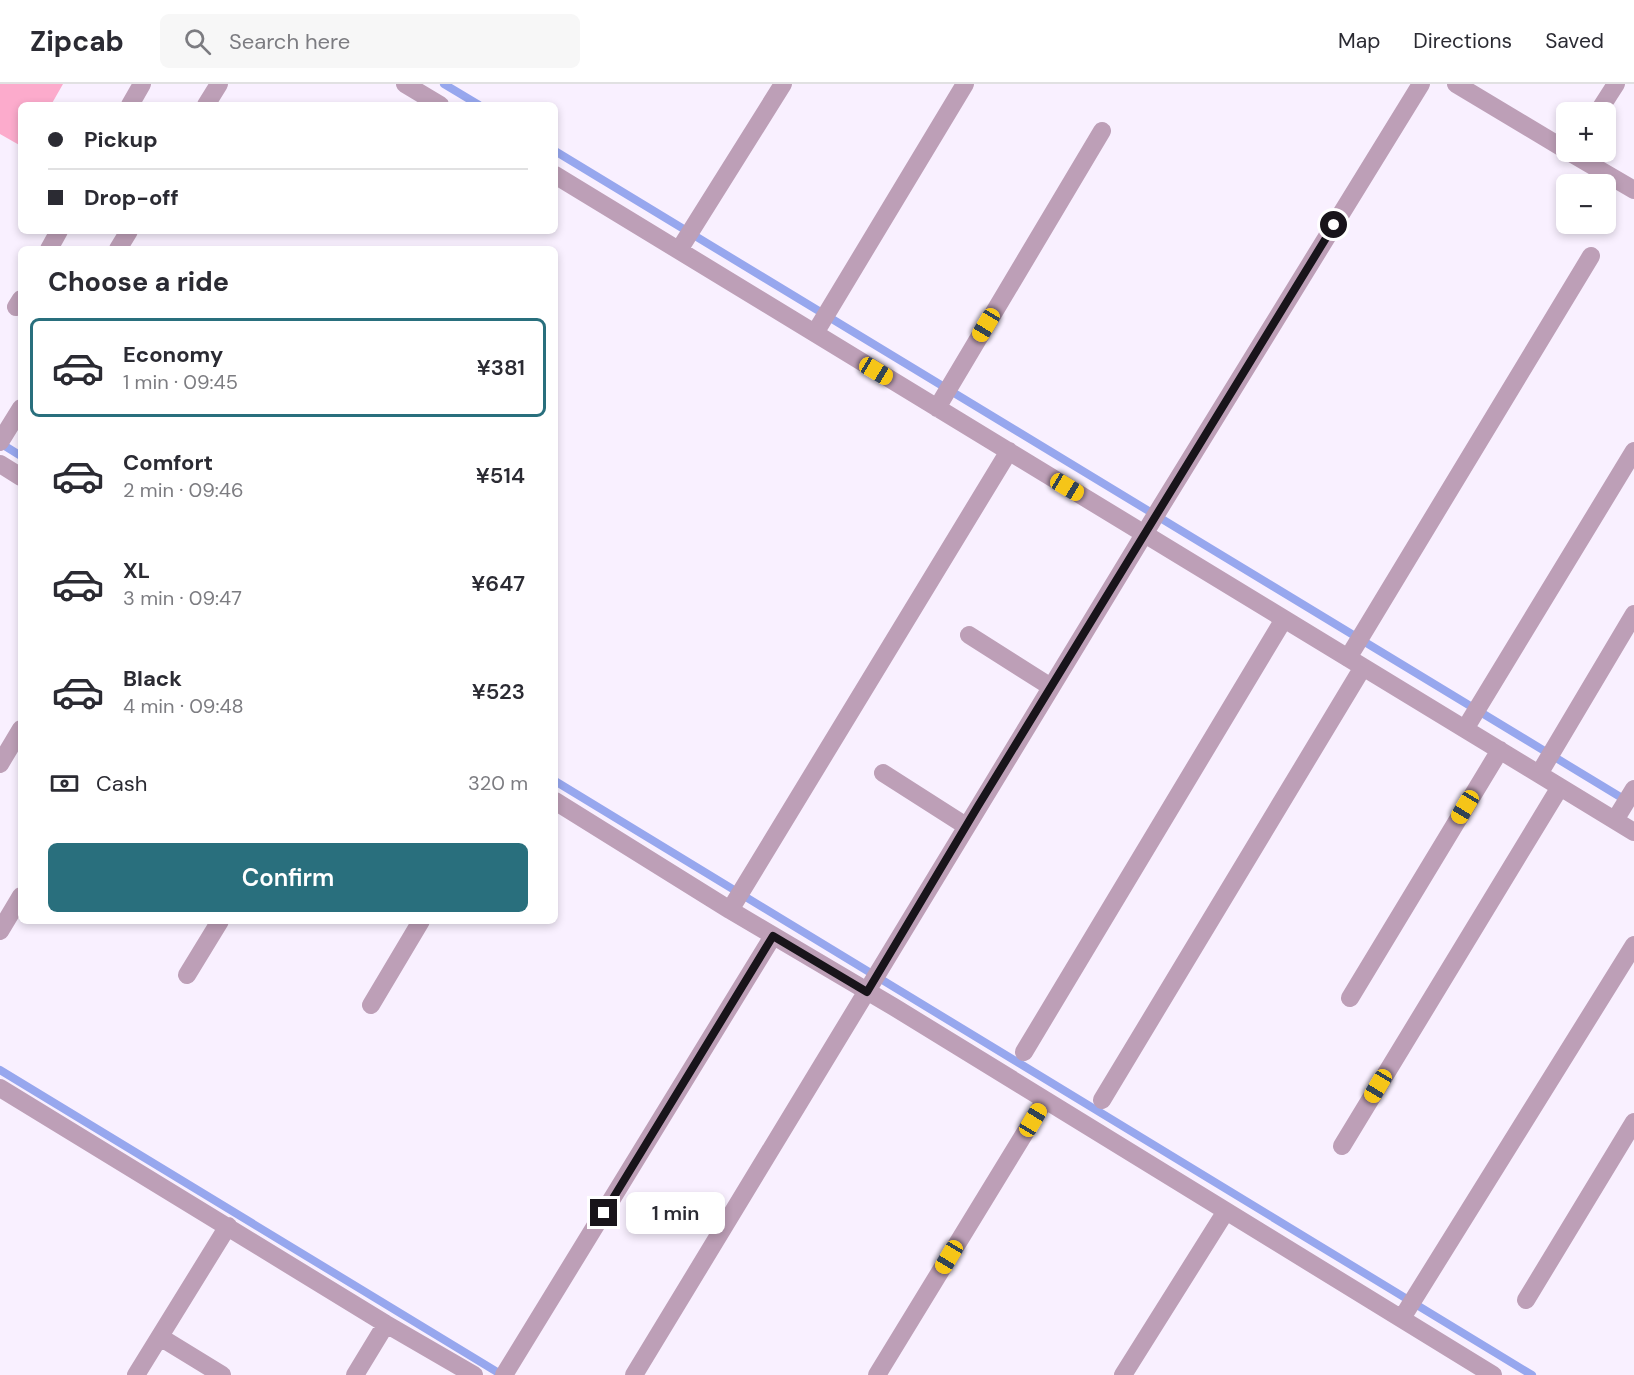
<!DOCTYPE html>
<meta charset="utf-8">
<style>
:root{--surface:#fff;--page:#f7f7f7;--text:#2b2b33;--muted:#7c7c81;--line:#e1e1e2;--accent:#296f7d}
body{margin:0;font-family:"DM Sans",sans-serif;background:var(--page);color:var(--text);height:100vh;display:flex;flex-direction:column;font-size:22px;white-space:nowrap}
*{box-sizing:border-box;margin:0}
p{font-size:20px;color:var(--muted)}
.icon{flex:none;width:33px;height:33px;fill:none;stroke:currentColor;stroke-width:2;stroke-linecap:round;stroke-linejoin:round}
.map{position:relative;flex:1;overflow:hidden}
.drawer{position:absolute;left:18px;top:162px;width:540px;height:678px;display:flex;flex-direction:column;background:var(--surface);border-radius:9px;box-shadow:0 3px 9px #0003}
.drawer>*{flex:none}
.hud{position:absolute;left:18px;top:18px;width:540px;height:132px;border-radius:9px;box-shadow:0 3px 9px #0003;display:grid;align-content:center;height:132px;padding:0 30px;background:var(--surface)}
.fabs{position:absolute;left:1556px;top:18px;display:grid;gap:12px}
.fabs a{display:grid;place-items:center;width:60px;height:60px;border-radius:9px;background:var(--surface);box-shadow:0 3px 9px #0003;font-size:30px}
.end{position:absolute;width:27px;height:27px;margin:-14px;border:8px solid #18141a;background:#fff;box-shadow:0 0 0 3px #fff}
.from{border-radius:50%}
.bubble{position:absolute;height:42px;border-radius:9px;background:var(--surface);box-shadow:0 3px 9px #0003;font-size:20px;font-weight:600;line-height:42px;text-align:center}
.car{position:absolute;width:18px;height:36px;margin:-18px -9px;border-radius:8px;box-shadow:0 0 4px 2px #0007;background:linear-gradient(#f5c518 24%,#345 0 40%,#f5c518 0 76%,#345 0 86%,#f5c518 0)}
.hud b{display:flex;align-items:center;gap:21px;height:57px;font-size:22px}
.hud b+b{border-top:2px solid var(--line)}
.hud i{width:15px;height:15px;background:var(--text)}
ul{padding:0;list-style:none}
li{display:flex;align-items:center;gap:18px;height:99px;margin:0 12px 9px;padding:0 18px;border:3px solid transparent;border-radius:9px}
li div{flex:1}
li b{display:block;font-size:22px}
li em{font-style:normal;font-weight:600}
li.on{border-color:var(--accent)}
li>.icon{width:54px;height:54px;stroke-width:1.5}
h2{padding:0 30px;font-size:27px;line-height:72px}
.pay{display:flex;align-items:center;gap:15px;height:66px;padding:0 30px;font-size:22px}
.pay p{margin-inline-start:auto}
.cta{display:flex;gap:12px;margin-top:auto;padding:12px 30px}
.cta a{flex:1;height:69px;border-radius:9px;background:var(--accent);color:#fff;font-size:24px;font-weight:600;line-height:69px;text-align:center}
header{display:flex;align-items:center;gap:36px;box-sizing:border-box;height:84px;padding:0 30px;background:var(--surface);border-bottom:2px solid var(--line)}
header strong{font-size:28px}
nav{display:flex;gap:33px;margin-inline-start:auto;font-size:21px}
.search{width:420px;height:54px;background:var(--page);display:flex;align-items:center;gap:15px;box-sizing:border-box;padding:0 21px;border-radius:9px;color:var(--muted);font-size:22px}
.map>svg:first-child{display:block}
.park{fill:#fcabcc}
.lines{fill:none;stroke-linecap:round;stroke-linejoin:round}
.stream{stroke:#97a7ee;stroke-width:8}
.minor{stroke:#bd9fb7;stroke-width:18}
.route{stroke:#18141a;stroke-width:8}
</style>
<header>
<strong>Zipcab</strong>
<div class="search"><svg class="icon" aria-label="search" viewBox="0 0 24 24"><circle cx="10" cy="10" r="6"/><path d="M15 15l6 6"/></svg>Search here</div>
<nav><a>Map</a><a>Directions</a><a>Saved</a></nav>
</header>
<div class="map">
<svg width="1634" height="1291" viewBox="0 0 1634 1291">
<rect width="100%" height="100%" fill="#f9f0ff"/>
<path class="park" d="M0,0H63L51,21H21V62L0,50Z"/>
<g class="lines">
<path class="stream" d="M444,0L479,21
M555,67L1627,717
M0,359L21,372
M555,697L1532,1291
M0,986L502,1291"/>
<path class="minor" d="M405,0L440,21
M1456,0L1566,66
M130,21L142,0
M206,21L219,0
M1598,28L1616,0
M1569,68L1634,106
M555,91L1634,748
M49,165L59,147
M118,165L129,147
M679,166L783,0
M16,223L21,215
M815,249L965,0
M937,324L1102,47
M0,358L21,324
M0,380L21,393
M969,551L1051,603
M1348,574L1591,172
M1465,645L1634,367
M0,680L21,645
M883,689L966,742
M1539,690L1634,530
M555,717L730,826L894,923L1493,1291
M1615,736L1634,705
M730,826L1009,367
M0,847L21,812
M187,891L220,837
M1350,914L1500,666
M371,921L421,837
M1024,968L1284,535
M0,1004L386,1240L474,1291
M1102,1016L1363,583
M1342,1062L1560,703
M1526,1216L1634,1038
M1402,1234L1634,861
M160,1253L222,1291
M136,1291L228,1142
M355,1291L386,1240
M504,1291L773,852
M634,1291L1160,424L1421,0
M877,1291L1045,1016
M1123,1291L1226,1127"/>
</g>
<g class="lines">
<path class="route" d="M604,1129L773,852L867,908L978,722L1334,141"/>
</g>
</svg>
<div class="fabs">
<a>+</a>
<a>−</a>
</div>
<i class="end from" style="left:1334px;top:141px"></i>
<i class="end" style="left:604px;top:1129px"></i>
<div class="bubble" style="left:626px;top:1108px;width:99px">1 min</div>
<i class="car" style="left:986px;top:241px;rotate:211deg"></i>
<i class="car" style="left:876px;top:287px;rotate:121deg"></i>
<i class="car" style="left:1067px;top:403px;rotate:121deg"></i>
<i class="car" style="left:1465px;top:723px;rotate:211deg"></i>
<i class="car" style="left:1378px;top:1002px;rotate:211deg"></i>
<i class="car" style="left:1033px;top:1036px;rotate:31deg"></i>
<i class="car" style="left:949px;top:1173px;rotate:211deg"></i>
<div class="hud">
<b><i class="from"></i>Pickup</b>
<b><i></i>Drop-off</b>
</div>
<section class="drawer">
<h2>Choose a ride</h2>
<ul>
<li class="on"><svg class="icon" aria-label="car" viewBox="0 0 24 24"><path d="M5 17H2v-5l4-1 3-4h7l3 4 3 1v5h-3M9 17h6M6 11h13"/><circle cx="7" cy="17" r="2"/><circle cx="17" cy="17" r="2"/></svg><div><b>Economy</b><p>1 min · 09:45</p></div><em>¥381</em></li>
<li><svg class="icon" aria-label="car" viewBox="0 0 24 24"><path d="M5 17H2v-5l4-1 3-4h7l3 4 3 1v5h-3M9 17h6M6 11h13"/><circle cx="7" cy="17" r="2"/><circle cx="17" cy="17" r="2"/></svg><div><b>Comfort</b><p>2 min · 09:46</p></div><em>¥514</em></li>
<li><svg class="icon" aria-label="car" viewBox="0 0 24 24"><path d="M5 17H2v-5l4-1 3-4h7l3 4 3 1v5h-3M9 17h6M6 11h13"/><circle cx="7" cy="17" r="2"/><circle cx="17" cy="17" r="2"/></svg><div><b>XL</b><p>3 min · 09:47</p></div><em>¥647</em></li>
<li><svg class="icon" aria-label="car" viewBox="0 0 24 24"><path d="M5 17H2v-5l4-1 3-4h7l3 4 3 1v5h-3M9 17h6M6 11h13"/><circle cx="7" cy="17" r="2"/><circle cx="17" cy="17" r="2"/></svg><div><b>Black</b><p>4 min · 09:48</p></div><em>¥523</em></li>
</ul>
<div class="pay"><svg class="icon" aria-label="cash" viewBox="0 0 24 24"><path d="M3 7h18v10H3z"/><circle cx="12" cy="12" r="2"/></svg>Cash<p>320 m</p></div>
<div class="cta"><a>Confirm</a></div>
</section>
</div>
